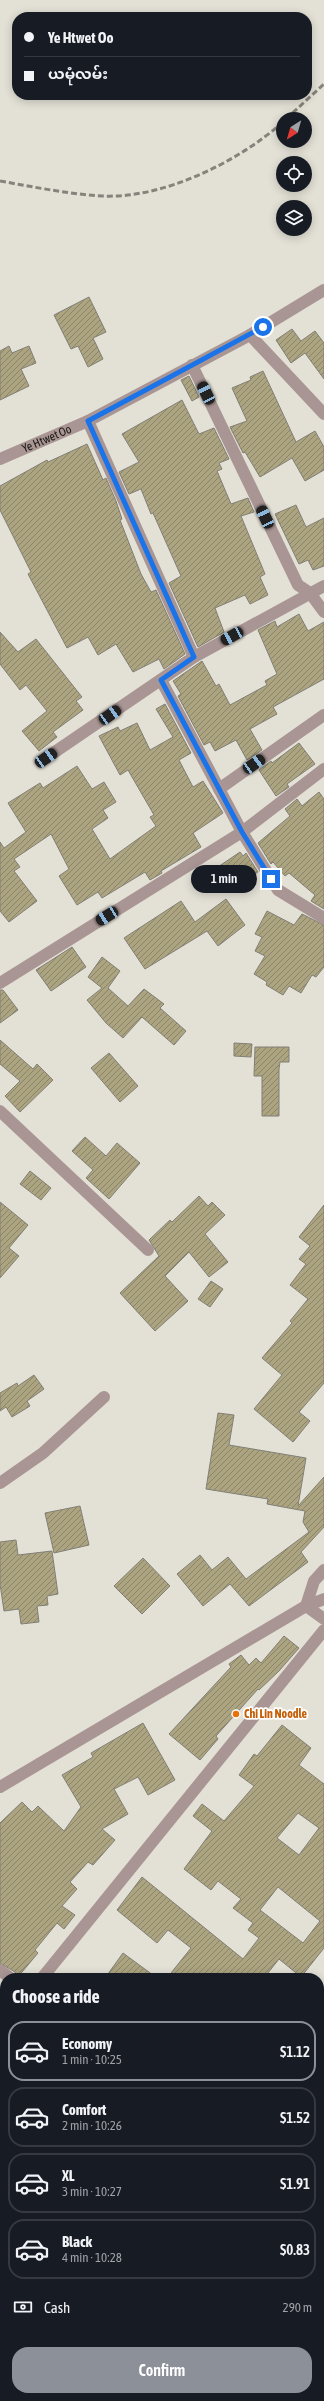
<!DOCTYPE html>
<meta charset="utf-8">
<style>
:root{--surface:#171b24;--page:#20242c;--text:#f1f3f6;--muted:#9ea1a6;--line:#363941;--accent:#8c9099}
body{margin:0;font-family:"Asap Condensed","Noto Sans Myanmar",sans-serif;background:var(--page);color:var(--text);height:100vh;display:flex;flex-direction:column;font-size:15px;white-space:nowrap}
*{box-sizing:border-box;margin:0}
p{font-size:13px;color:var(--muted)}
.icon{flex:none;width:22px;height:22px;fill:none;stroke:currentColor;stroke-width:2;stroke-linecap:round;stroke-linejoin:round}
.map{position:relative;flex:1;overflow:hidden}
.panel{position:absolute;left:0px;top:1973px;width:324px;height:428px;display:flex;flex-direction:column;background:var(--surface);border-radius:16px 16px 0 0;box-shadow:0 2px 10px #0003}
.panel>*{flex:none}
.hud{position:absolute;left:12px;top:12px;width:300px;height:88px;border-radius:16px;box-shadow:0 2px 10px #0003;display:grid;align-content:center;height:88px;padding:0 12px;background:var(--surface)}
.needle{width:26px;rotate:217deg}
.controls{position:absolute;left:276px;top:112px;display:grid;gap:8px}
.controls a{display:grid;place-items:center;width:36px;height:36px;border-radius:50%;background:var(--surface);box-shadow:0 2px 10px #0003;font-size:20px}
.end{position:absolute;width:18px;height:18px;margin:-9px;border:5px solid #1a73e8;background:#fff;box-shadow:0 0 0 2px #fff}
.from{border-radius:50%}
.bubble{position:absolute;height:28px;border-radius:14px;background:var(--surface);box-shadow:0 2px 10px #0003;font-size:13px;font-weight:600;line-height:28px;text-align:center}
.car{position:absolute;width:12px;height:24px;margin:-12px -6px;border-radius:5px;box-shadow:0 0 3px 1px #0007;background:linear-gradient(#222 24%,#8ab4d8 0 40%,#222 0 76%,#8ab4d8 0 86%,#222 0)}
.hud b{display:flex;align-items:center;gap:14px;height:38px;font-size:15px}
.hud b+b{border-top:1px solid var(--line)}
.hud i{width:10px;height:10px;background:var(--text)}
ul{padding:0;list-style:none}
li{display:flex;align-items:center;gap:12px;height:60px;margin:0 8px 6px;padding:0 4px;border:2px solid var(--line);border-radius:16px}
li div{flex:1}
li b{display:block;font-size:15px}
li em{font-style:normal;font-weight:600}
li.active{border-color:var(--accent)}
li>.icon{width:36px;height:36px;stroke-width:1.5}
h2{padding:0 12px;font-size:18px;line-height:48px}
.pay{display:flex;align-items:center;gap:10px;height:44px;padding:0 12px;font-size:15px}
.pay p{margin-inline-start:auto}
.primary-button{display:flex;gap:8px;margin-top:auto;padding:8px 12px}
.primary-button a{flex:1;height:46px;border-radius:16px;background:var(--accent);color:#fff;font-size:16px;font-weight:600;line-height:46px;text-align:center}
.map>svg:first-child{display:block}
.building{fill:url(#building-hatch);stroke:#817f76;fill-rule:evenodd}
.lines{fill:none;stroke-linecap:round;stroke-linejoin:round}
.street{stroke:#a99694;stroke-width:12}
.rail{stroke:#85837b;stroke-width:3;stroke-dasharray:6 3;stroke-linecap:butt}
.route{stroke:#1a73e8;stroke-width:5}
.food-dot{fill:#e8710a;stroke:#fff;stroke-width:1.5}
.labels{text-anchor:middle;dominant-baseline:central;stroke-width:3.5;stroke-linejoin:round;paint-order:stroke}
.street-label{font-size:12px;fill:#1a1915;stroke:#fff}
.food-label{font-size:12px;font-weight:bold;fill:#c56008;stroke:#fff;text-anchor:start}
</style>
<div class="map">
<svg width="324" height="2401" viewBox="0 0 324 2401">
<defs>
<pattern id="building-hatch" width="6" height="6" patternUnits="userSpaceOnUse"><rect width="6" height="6" fill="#aca480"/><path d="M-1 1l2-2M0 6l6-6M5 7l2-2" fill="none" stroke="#8b8568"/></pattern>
</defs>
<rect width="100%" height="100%" fill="#e3e0d6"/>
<path class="building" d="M89,297L106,332L93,338L103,359L88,367L78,346L71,349L54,315Z
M292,329L301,341L315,331L324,343V379L305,353L291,363L276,340Z
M9,346L12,353L29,346L36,363L21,369L29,386L0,400V351Z
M263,371L296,442L315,431L324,447V470L305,481L292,458L260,477L245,452L243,453L230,427L247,421L232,388L251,380L250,377Z
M189,376L199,397L192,401L181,380Z
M182,400L199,434L214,428L229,459L219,463L222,469L217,471L231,504L248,498L254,512L241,516L265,574L260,577L268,595L250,604L245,595L215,608L224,632L198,647L169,583L181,576L153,513L151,514L141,489L129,494L119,472L139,462L122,434Z
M87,444L103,480L106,478L116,501L122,519L120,520L141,574L151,592L156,590L185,654L164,669L159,659L133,672L116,644L98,655L88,637L67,648L28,574L31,572L0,510V486L47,460L48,462Z
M296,505L306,527L324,518V566L313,570L308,560L299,564L275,514Z
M299,614L308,631L324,622V679L273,707L277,714L250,729L262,750L247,760L236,740L215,751L210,742L204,745L178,696L181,694L173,681L202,661L216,686L219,684L230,705L267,685L265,681L277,674L258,630L275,621L277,627Z
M0,632L18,652L36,639L82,697L76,701L83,710L53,732L57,737L39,751L22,731L47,711L26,685L20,690L0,664Z
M165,704L191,753L179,760L193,787L203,781L223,813L193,833L201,847L161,871L162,873L150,880L145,872L102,898L98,892L77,905L59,876L69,869L51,834L14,859L20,867L14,871L37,901L9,922L0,911V842L4,848L26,832L8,803L40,783L43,788L77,766L92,789L104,782L116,802L103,810L108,818L92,829L110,859L156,826L150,817L154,815L128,770L120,775L99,736L118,727L120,731L137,723L150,750L173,737L156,709Z
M299,743L315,764L287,784L289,787L276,796L259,770L271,761L272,763Z
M319,792L324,799V909L311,901L315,895L289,873L285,876L273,862L271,864L258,843L290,816L285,809L297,799L302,806Z
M240,852L243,856L246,853L258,872L229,891L215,869Z
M226,899L245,925L218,946L207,931L145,969L124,938L181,901L195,922Z
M267,911L294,925L302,914L324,925V967L316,977L312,975L301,993L289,986L283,995L266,985L267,982L254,974L265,956L255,951L262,937L255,934Z
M72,947L86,967L51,991L36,970Z
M102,957L120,971L108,988L128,1006L144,989L164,1004L160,1008L186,1031L174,1045L142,1017L123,1038L106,1023L87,1000L102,988L88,977Z
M0,990H3L18,1010L0,1023Z
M0,1040L33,1069L37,1064L53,1080L20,1112L5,1096L20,1081L0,1064Z
M234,1043L252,1044L251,1057L234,1056Z
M255,1047H289V1062H280L279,1069V1116H262V1076H254Z
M109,1053L138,1086L120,1102L91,1068Z
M85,1137L106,1156L117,1143L140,1163L109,1199L86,1178L93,1170L72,1151Z
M30,1171L51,1188L41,1200L20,1184Z
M199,1196L208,1206L212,1202L225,1215L205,1234L228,1262L209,1277L189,1252L165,1276L188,1301L155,1331L120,1293L159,1256L149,1240L170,1220L172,1222Z
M0,1202L28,1225L9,1248L19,1256L0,1278Z
M324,1205V1383L299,1412L310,1421L293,1442L254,1409L282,1375L262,1358L292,1323L290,1321L308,1299L290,1285L306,1264L299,1259L310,1246L299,1237Z
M211,1281L223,1289L210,1307L198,1299Z
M34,1375L44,1389L27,1401L30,1406L12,1417L6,1407L0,1411V1393L17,1383L18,1386Z
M218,1413L234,1415L229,1445L306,1458L298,1506L324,1477V1527L301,1552L308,1562L249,1606L230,1584L203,1606L177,1574L200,1555L212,1570L228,1557L246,1579L309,1532L303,1522L305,1511L267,1504L268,1499L206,1489Z
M80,1506L89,1545L54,1553L45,1513Z
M16,1540L18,1555L52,1551L58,1594L47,1596L48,1605L37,1606L39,1622L21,1624L19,1609L4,1611L0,1584V1542Z
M143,1558L170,1586L142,1614L114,1586Z
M284,1636L299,1648L279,1671L259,1690L258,1689L216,1736L218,1739L200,1760L169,1734L231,1667L229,1664L241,1655L249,1665L256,1658L261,1663Z
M143,1723L175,1780L148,1795L138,1777L114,1789L128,1814L102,1829L115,1840L93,1865L88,1862L70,1882L77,1889L62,1906L75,1915L64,1929L57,1923L35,1950L38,1953L17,1978L15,1972L0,1963V1823L22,1802L32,1812L38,1806L64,1831L81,1807L62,1775L93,1757L91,1753Z
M282,1725L311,1748L299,1765L324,1784V1948L301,1977L279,1959L264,1978H167L191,1948L168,1930L157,1943L117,1910L142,1877L243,1959L259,1938L248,1930L253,1923L233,1908L241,1899L218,1881L211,1890L184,1869L212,1831L193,1816L202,1804L224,1821L254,1786L239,1775L254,1754L257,1756ZM298,1813L319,1828L299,1855L277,1838ZM278,1887L320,1921L303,1943L260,1910Z
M123,1953L157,1978H105Z"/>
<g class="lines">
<g class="street">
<path d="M250,335L324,414"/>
<path d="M192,365L298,585L310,593L324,612"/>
<path d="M88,421L194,657"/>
<path id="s1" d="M0,459L88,421L250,335L324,290"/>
<path d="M161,680L242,832L278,890L324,918"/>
<path d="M46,758L194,657L324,586"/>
<path d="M219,789L324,715"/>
<path d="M0,983L242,832L324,769"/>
<path d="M0,1111L148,1250"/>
<path d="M0,1483L43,1453L104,1397"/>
<path d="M306,1606L314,1581L324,1570"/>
<path d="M306,1606L324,1619"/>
<path d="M0,1787L306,1606L324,1599"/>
<path d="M0,1970L10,1978"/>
<path d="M42,1978L324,1630"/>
<path d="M0,2032L5,2026"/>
<path d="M319,2058L324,2051"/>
<path d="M319,2225L324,2229"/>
<path d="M0,2267L5,2271"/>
<path d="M159,2396L166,2401"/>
<path d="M54,2401L58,2396"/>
</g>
<path class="rail" d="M286,119L324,84
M0,181C34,187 68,194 102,196C163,199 238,162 283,122"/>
</g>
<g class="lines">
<path class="route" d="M263,327L88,421L194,657L161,680L242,832L271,879"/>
</g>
<circle class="food-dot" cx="236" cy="1714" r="4"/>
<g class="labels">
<g class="street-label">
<text stroke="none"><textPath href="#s1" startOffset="51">Ye Htwet Oo</textPath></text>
</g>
<g class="food-label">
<text x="244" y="1714">Chi Lin Noodle</text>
</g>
</g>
</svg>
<div class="controls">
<a><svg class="needle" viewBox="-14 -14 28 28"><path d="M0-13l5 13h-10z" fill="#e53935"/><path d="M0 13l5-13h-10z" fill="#9ea1a6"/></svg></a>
<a><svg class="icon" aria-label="locate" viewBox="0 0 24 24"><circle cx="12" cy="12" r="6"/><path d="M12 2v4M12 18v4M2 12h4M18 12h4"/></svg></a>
<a><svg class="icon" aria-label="layers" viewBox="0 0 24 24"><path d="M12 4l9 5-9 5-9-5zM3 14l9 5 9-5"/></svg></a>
</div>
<i class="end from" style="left:263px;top:327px"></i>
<i class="end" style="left:271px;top:879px"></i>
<div class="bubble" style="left:191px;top:865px;width:66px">1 min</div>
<i class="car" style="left:206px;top:393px;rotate:334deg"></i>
<i class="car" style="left:265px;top:517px;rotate:335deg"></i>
<i class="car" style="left:232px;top:636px;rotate:241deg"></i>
<i class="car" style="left:110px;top:715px;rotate:56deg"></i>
<i class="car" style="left:46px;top:758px;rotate:56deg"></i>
<i class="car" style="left:254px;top:764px;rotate:55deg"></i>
<i class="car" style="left:107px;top:916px;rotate:238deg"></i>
<div class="hud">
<b><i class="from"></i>Ye Htwet Oo</b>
<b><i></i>ယမုံလမ်း</b>
</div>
<section class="panel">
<h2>Choose a ride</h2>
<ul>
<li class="active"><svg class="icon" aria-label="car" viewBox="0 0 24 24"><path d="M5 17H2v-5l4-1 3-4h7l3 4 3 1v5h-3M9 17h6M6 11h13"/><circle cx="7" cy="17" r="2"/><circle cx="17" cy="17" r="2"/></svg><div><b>Economy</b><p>1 min · 10:25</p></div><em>$1.12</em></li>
<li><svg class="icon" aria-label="car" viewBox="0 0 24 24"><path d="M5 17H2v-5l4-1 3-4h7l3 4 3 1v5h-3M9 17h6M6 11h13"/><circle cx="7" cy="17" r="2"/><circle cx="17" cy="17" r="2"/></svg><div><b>Comfort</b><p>2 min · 10:26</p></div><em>$1.52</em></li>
<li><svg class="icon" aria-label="car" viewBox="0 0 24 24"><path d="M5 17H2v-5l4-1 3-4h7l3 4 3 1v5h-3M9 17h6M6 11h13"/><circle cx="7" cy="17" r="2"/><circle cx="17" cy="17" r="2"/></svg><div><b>XL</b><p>3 min · 10:27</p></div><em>$1.91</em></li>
<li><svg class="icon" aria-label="car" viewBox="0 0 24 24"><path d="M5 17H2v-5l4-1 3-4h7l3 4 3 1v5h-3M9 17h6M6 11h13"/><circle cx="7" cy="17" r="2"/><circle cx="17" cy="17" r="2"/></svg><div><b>Black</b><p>4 min · 10:28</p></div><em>$0.83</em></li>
</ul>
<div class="pay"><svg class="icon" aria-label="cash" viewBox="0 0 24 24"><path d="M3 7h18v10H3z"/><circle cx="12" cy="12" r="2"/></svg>Cash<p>290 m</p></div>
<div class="primary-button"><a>Confirm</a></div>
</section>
</div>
